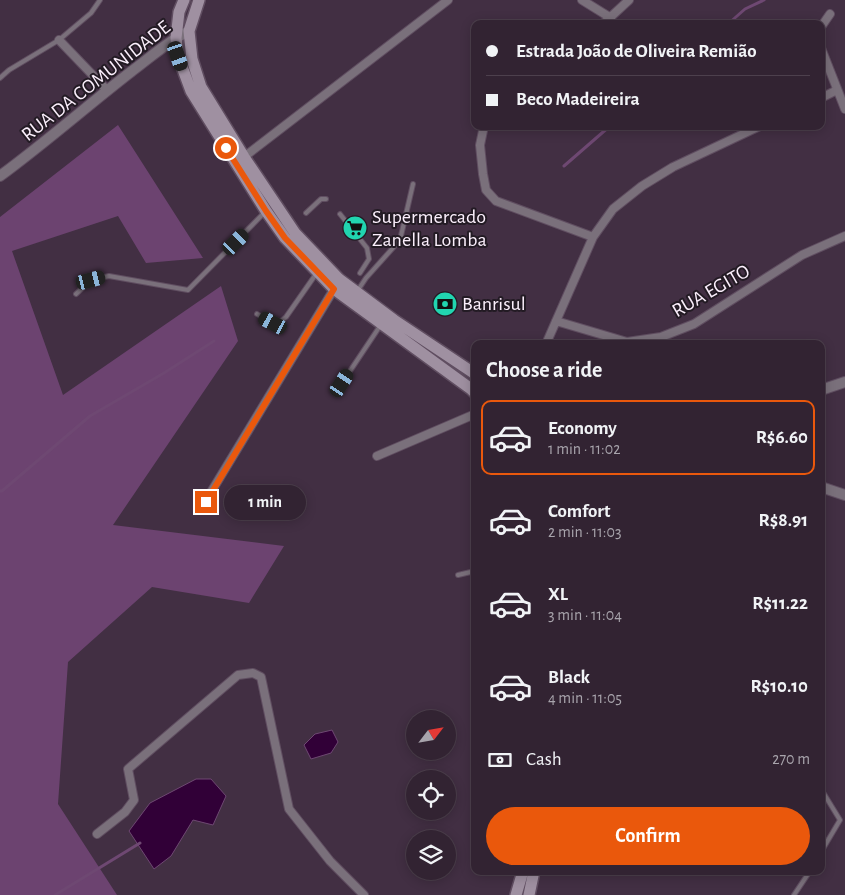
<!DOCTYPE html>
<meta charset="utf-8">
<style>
:root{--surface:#322332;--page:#3d2f3e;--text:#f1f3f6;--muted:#a8a4ac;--line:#4d404d;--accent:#ea580c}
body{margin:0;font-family:"Alegreya Sans",sans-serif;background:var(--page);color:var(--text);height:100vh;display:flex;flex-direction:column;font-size:19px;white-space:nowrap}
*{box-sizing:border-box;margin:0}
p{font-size:16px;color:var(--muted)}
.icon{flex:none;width:28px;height:28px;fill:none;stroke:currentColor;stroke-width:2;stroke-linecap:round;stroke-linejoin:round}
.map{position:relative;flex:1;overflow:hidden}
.details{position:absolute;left:471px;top:340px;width:354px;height:535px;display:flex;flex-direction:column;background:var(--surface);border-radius:10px;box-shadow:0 2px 12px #0003,0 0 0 1px var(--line)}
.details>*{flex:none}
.guide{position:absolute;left:471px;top:20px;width:354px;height:110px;border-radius:10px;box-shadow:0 2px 12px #0003,0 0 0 1px var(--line);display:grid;align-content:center;height:110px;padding:0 15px;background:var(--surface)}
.needle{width:32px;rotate:59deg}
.fabs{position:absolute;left:406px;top:710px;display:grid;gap:10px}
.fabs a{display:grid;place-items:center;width:50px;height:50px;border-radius:50%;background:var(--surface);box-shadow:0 2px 12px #0003,0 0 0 1px var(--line);font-size:25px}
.end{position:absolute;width:22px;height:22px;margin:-11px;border:6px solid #ea580c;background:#fff;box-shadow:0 0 0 2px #fff}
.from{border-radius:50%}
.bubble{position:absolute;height:35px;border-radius:18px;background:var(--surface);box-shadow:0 2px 12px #0003,0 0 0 1px var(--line);font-size:16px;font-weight:600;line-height:35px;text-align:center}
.car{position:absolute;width:15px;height:30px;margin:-15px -8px;border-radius:6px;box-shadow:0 0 4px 1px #0007;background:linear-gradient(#222 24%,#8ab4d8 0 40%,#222 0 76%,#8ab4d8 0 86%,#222 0)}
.guide b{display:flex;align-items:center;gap:18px;height:48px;font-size:19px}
.guide b+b{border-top:1px solid var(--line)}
.guide i{width:12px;height:12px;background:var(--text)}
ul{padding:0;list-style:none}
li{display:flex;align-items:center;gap:15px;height:75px;margin:0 10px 8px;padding:0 5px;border:2px solid transparent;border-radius:10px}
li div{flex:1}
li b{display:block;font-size:19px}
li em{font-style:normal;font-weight:600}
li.selected{border-color:var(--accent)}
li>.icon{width:45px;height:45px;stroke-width:1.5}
h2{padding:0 15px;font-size:22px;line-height:60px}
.pay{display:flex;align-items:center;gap:12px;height:55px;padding:0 15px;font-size:19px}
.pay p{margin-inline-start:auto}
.button{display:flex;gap:10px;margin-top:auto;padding:10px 15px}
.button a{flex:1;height:58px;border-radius:30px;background:var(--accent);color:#fff;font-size:20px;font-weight:600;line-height:58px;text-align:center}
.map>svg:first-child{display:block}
.green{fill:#6c4370}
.water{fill:#310037;stroke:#6e4872}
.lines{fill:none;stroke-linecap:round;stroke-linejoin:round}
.stream{stroke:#6e4872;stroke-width:3}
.service-casing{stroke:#604e61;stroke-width:6}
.minor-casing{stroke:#604e61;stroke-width:10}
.tertiary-casing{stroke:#604e61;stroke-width:12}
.secondary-casing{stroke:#604e61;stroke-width:14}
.service{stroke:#7a707b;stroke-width:4}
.minor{stroke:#7a707b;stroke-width:8}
.tertiary{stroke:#7a707b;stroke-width:10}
.secondary{stroke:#9f90a1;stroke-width:11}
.route{stroke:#ea580c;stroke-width:6}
.labels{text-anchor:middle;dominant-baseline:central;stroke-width:4;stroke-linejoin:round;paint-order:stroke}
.street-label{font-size:20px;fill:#fbeffc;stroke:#231b24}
.poi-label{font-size:20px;fill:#fbeffc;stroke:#231b24;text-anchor:start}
</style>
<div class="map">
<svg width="845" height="895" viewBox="0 0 845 895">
<rect width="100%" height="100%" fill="#422f43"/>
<path class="green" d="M118,125L203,258L146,263L118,216L12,251L63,395L221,286L238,341L113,525L284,546L249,603L152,587L68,662L58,804L117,895H0V217Z"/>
<path class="water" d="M332,730L338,742L331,753L311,759L304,745L315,734Z
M196,779H211L226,796L213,825L193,820L171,856L154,869L129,831L150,803Z"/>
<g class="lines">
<path class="stream" d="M728,24L745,9L764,0
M564,166L610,126
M0,491H2L90,416L164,373L214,341
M55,895L140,843"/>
<defs>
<path id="service" d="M0,78L9,70L59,40L91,13L100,0
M306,213L321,199H326
M340,214L367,248L369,259L360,273
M358,290L366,278L400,240L413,184
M76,294L91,280L109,276L188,290L264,213
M257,314L273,323L281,321L286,317L316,274
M342,383L380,326
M458,575L475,571
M821,789L840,820L821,852
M794,895L810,871"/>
<path id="minor" d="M582,0L611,18
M603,24L629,0
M821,27L830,14
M59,40L107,90
M821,48L845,109
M821,98L837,90
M484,126L480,145L483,174L486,190L496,201L593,237
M244,157L448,0
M556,321L627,342L661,337L694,324L802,255L845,236
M546,344L593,237L613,209L642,186L673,167L760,126
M377,456L475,414
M205,502L334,289
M97,834L125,812L134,800L128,769L238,675L253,673L261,677L289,809L330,861L364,895"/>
<path id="tertiary" d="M0,176C45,143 88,105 132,71C151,57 168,41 189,31
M821,390L845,382
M821,487L845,495"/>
<path id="secondary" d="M184,0L179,12L176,38L178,56L191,91L266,211L285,238L334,289L471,389L475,393
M199,0L189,31L192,59L201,87L244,157L295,233L339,279L394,320L475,374
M516,895L523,871
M529,895L534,871"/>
</defs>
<use href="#service" class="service-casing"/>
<use href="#minor" class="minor-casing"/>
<use href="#tertiary" class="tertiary-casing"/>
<use href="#secondary" class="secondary-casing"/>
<use href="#service" class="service"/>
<use href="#minor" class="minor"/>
<use href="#tertiary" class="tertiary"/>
<use href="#secondary" class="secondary"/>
</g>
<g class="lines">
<path class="route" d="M206,502L334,289L285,238L266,211L226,148"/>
</g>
<defs>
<symbol id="supermarket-disc" viewBox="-11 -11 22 22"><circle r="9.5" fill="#21d5b0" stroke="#231b24"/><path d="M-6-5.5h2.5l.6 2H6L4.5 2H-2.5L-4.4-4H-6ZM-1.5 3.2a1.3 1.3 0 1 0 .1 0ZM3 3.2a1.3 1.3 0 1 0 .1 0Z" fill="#111"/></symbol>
<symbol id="bank-disc" viewBox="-11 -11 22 22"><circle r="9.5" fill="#21d5b0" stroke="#231b24"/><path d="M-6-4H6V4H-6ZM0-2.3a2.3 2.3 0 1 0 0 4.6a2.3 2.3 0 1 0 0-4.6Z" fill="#111"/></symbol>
</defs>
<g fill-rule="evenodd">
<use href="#supermarket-disc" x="341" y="214" width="28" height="28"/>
<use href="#bank-disc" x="431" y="290" width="28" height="28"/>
</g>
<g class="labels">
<g class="street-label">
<text transform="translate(96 81) rotate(-38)">RUA DA COMUNIDADE</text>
<text transform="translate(711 291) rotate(-30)">RUA EGITO</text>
</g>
<g class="poi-label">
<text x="372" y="217">Supermercado<tspan x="372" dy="23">Zanella Lomba</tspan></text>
<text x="462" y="304">Banrisul</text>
</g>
</g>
</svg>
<div class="fabs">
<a><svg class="needle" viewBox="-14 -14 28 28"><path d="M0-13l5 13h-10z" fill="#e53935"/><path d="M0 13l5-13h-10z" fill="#a8a4ac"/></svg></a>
<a><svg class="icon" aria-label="locate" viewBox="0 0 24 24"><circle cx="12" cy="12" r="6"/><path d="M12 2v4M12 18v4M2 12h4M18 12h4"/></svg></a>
<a><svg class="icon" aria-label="layers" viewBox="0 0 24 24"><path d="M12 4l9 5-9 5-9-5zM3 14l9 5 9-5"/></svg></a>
</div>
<i class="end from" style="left:226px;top:148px"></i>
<i class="end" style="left:206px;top:502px"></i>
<div class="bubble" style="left:224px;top:485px;width:82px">1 min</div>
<i class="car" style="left:178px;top:56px;rotate:161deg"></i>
<i class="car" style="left:236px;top:242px;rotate:45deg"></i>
<i class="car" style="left:91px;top:280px;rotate:76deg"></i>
<i class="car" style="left:273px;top:323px;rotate:298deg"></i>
<i class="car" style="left:342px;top:383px;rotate:33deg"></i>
<div class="guide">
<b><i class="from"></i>Estrada João de Oliveira Remião</b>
<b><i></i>Beco Madeireira</b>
</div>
<section class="details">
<h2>Choose a ride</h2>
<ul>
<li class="selected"><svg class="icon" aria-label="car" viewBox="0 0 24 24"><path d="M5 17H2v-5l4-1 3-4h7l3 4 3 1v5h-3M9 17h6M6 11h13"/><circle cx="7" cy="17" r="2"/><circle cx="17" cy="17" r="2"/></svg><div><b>Economy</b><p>1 min · 11:02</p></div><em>R$6.60</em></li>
<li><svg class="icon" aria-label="car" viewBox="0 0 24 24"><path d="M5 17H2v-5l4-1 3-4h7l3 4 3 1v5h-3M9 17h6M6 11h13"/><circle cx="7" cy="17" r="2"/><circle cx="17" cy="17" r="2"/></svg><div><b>Comfort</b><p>2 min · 11:03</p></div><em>R$8.91</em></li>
<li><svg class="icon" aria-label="car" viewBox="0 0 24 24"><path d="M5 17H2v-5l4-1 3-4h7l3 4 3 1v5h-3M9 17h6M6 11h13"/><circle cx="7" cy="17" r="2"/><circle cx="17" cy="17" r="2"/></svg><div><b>XL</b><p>3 min · 11:04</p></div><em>R$11.22</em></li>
<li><svg class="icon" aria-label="car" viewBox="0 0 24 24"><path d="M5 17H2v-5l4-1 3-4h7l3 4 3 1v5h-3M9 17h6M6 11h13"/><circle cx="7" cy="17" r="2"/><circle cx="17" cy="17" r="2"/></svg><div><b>Black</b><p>4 min · 11:05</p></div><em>R$10.10</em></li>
</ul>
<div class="pay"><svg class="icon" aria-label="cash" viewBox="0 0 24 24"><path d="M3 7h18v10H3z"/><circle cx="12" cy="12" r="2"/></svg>Cash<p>270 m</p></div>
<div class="button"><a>Confirm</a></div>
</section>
</div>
